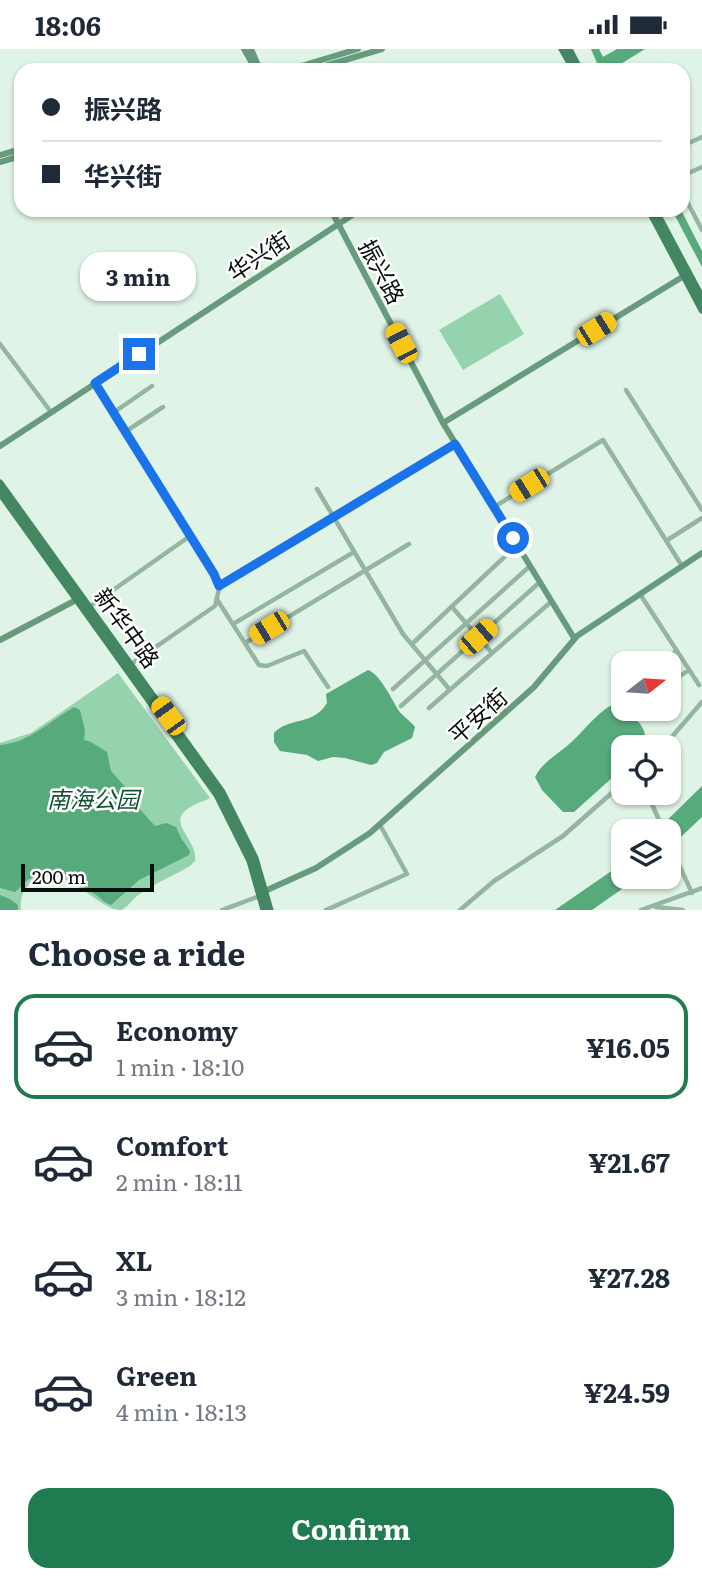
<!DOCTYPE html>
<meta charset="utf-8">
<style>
:root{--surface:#fff;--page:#f2f2f3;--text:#1f2937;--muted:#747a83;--line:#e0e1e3;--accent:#217b50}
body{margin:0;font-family:Literata,"Noto Sans SC",serif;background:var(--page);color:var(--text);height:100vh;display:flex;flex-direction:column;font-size:26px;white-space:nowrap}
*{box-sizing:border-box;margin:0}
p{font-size:23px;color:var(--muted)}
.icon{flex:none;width:38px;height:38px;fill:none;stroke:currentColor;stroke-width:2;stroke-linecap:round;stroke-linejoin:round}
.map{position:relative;height:861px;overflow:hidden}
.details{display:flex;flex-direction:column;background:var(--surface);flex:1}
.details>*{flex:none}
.hud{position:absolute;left:14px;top:14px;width:676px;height:154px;border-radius:21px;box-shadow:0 2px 5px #0004;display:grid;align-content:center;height:154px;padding:0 28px;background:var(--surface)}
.needle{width:46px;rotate:73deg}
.controls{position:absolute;left:611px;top:602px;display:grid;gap:14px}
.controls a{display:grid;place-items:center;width:70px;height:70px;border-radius:14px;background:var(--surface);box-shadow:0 2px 5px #0004;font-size:35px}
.scale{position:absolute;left:21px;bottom:18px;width:133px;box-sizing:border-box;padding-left:7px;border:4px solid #080e0b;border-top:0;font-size:19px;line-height:24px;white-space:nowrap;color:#080e0b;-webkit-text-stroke:5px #fff;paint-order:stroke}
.end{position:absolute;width:32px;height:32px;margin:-16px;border:9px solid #1a73e8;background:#fff;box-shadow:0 0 0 4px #fff}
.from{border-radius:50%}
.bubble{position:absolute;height:49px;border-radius:21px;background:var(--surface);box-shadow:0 2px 5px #0004;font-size:23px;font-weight:700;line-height:49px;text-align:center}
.car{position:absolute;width:21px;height:42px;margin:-21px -10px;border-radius:9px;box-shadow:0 0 5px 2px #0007;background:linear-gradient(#f5c518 24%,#345 0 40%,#f5c518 0 76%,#345 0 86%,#f5c518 0)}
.hud b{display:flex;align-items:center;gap:24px;height:66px;font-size:26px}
.hud b+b{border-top:2px solid var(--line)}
.hud i{width:18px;height:18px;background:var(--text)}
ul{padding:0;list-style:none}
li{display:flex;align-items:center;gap:21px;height:105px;margin:0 14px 10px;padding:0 14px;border:4px solid transparent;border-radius:21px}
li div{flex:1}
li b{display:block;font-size:26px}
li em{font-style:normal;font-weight:700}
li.selected{border-color:var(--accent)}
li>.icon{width:63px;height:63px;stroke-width:1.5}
h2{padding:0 28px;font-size:32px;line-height:84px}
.primary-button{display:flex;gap:14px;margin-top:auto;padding:14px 28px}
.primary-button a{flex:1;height:80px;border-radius:21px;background:var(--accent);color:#fff;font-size:28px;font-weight:700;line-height:80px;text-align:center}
.status{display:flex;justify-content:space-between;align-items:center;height:49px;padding:0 35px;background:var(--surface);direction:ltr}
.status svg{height:19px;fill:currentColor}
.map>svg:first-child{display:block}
.green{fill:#95d3ae}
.water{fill:#56aa7c}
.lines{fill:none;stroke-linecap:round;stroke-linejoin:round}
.street{stroke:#94b6a1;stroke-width:4.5}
.secondary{stroke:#679b7c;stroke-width:6}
.primary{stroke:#438762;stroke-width:7}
.route{stroke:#1a73e8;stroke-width:9}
.labels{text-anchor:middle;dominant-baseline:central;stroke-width:5;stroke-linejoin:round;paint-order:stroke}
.street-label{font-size:23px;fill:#080e0b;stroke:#fff}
.park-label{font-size:23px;font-style:italic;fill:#125234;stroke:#fff}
</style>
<div class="status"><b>18:06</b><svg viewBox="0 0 49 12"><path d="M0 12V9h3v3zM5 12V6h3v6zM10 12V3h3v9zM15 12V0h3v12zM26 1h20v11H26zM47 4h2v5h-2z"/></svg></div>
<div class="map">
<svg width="702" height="861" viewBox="0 0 702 861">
<rect width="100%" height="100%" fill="#dff3e6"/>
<path class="green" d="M500,245L524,285L463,321L439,281Z
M118,624L210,749C202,753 191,756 185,762C169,775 199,794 195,812L190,817C173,827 153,835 137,847C132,851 127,859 121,861C96,861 66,811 33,833C22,840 20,849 21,861H0V694L31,684Z"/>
<path class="water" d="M591,0H599L603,8L617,0H645L611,21H600Z
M672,161H681L702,202V218Z
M368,621C380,625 392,651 399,662C403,667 411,673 415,678L412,689L384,703L377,714L371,716L345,709L333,708L318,712L307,706L280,702L274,693V684C289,668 313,677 327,654L326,645Z
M617,653L623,655V660H627C637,671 651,683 643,698H623V719L574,763H563L542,741L535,728C542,714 555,707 567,697C584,683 596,663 617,653Z
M74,658L80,661L85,681L84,691L91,693L107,703L111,722L127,740L133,753L125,759L128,764L138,758L155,777L166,774L176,778L181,789L190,802L189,806L139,831L111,856C104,854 100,848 93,844C75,831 53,819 31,829C24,833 20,839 15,843L0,839V696C29,694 50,672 74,658Z
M702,737V768L669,799L668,782H656Z
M623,814V828H639L592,861H555Z
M0,846L10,850L18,856V861H0Z"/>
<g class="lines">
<path class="street" d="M682,97L702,88
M682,127L702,118
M682,143L702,181
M0,295L51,363
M95,334L214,525L219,540L215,557L131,615
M626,341L702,461
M113,364L152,337
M125,383L163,358
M317,440L403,585L450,641
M494,458L603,391L682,517
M666,492L702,469
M219,537L455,395
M640,545L699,636
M218,552L259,616L267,617L304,602L328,638
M89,558L190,487
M452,558L492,604
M233,575L354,503
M245,594L409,495
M412,595L517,496
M658,614L677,602
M668,635L689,621
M393,640L530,517
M401,657L540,533
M429,659L552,552
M663,698L702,653
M647,744L664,782
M668,792L692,844
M656,858L683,861
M222,861L260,847
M326,861L407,825L380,776
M460,861L494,832L563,787L623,734
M641,861L702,839"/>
<path class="secondary" d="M244,0L256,21
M251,0L260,21
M288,21L358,0
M311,21L382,0
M0,106L21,100
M0,113L21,107
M331,161L443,374L574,589
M443,374L684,227
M0,397L360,161
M0,591L80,549
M265,842L316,819L370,784L534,638L577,587L702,504"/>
<path class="primary" d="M562,0L574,21
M569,0L580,21
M649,161L702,261
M655,161L702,249
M0,434L222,743L255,809L270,861
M0,444L217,746L250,812L264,861"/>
</g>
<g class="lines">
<path class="route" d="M139,305L95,334L214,525L219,537L455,395L513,489"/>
</g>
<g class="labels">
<g class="street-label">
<text transform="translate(258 206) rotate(-33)">华兴街</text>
<text transform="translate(383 222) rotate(62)">振兴路</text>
<text transform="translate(128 578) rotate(54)">新华中路</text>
<text transform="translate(477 666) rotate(-42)">平安街</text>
</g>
<g class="park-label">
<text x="93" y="749">南海公园</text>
</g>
</g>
</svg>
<div class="controls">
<a><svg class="needle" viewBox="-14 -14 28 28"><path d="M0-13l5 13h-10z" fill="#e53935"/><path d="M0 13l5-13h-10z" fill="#747a83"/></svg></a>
<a><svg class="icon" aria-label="locate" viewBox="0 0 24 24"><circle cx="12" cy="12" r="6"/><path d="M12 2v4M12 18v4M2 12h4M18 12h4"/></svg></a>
<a><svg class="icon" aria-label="layers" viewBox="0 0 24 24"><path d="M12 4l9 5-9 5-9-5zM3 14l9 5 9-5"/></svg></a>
</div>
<div class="scale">200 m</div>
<i class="end from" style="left:513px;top:489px"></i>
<i class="end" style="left:139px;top:305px"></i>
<div class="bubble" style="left:80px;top:203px;width:116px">3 min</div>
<i class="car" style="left:596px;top:280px;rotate:58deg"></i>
<i class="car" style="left:401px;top:294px;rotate:332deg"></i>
<i class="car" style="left:529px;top:436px;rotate:238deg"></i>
<i class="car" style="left:269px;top:579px;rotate:239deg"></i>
<i class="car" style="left:478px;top:588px;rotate:49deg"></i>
<i class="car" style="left:168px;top:667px;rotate:324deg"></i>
<div class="hud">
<b><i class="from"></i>振兴路</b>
<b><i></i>华兴街</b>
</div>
</div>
<section class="details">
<h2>Choose a ride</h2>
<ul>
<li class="selected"><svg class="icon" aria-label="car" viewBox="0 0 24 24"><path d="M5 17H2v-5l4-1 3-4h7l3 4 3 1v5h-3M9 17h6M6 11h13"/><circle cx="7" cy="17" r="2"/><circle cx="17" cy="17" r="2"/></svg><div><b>Economy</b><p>1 min · 18:10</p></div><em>¥16.05</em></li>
<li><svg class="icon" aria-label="car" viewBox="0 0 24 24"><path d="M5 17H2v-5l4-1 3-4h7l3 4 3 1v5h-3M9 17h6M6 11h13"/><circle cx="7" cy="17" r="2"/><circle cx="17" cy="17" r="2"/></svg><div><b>Comfort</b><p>2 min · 18:11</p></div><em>¥21.67</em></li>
<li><svg class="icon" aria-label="car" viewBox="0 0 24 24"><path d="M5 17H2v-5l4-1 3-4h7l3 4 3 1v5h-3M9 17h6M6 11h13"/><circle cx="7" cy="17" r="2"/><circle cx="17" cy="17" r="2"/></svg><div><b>XL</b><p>3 min · 18:12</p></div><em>¥27.28</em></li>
<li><svg class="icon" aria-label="car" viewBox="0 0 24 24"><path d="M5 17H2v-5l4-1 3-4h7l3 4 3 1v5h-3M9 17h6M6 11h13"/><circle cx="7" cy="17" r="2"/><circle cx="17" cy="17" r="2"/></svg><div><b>Green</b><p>4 min · 18:13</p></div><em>¥24.59</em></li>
</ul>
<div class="primary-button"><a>Confirm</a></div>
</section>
